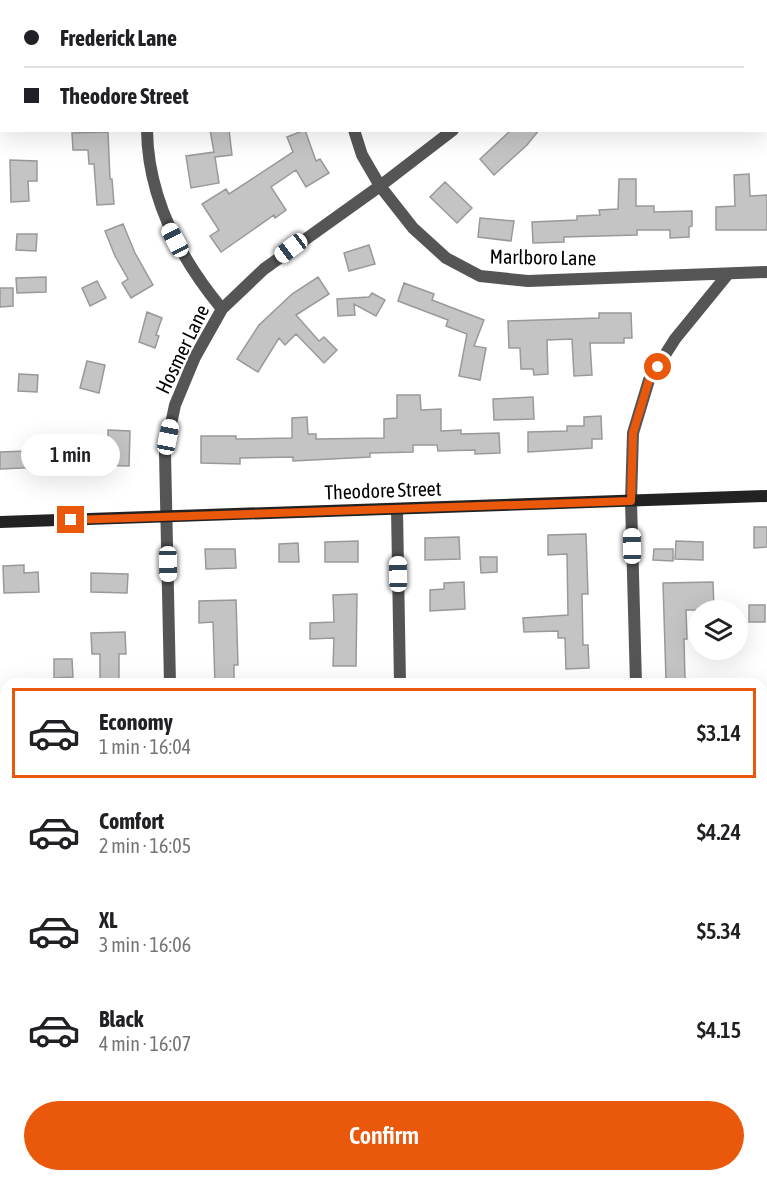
<!DOCTYPE html>
<meta charset="utf-8">
<style>
:root{--surface:#fff;--page:#f6f6f6;--text:#202124;--muted:#757577;--line:#e0e0e0;--accent:#ea580c}
body{margin:0;font-family:"Asap Condensed",sans-serif;background:var(--page);color:var(--text);height:100vh;display:flex;flex-direction:column;font-size:22px;white-space:nowrap}
*{box-sizing:border-box;margin:0}
p{font-size:20px;color:var(--muted)}
.icon{flex:none;width:33px;height:33px;fill:none;stroke:currentColor;stroke-width:2;stroke-linecap:round;stroke-linejoin:round}
.map{position:relative;flex:1;overflow:hidden}
.sheet{position:absolute;left:0px;top:678px;width:768px;height:504px;display:flex;flex-direction:column;background:var(--surface);border-radius:18px 18px 0 0;box-shadow:0 6px 24px #0002}
.sheet>*{flex:none}
.top-card{position:absolute;left:0px;top:0px;width:768px;height:132px;box-shadow:0 6px 24px #0002;display:grid;align-content:center;height:132px;padding:0 24px;background:var(--surface)}
.fabs{position:absolute;left:688px;top:600px;display:grid;gap:12px}
.fabs a{display:grid;place-items:center;width:60px;height:60px;border-radius:50%;background:var(--surface);box-shadow:0 6px 24px #0002;font-size:30px}
.end{position:absolute;width:27px;height:27px;margin:-14px;border:8px solid #ea580c;background:#fff;box-shadow:0 0 0 3px #fff}
.from{border-radius:50%}
.bubble{position:absolute;height:42px;border-radius:21px;background:var(--surface);box-shadow:0 6px 24px #0002;font-size:20px;font-weight:600;line-height:42px;text-align:center}
.car{position:absolute;width:18px;height:36px;margin:-18px -9px;border-radius:8px;box-shadow:0 0 4px 2px #0007;background:linear-gradient(#fff 24%,#345 0 40%,#fff 0 76%,#345 0 86%,#fff 0)}
.top-card b{display:flex;align-items:center;gap:21px;height:57px;font-size:22px}
.top-card b+b{border-top:2px solid var(--line)}
.top-card i{width:15px;height:15px;background:var(--text)}
ul{padding:10px 0 0;list-style:none}
li{display:flex;align-items:center;gap:18px;height:90px;margin:0 12px 9px;padding:0 12px;border:3px solid transparent;border-radius:0px}
li div{flex:1}
li b{display:block;font-size:22px}
li em{font-style:normal;font-weight:600}
li.current{border-color:var(--accent)}
li>.icon{width:54px;height:54px;stroke-width:1.5}
.cta{display:flex;gap:12px;margin-top:auto;padding:12px 24px}
.cta a{flex:1;height:69px;border-radius:36px;background:var(--accent);color:#fff;font-size:24px;font-weight:600;line-height:69px;text-align:center}
.map>svg:first-child{display:block}
.building{fill:#c4c4c4;stroke:#999;stroke-width:1.5}
.lines{fill:none;stroke-linecap:round;stroke-linejoin:round}
.street{stroke:#555;stroke-width:12}
.secondary{stroke:#222;stroke-width:12}
.route{stroke:#ea580c;stroke-width:8}
.labels{text-anchor:middle;dominant-baseline:central;stroke-width:4.5;stroke-linejoin:round;paint-order:stroke}
.street-label{font-size:20px;fill:#000;stroke:#fff}
</style>
<div class="map">
<svg width="767" height="1182" viewBox="0 0 767 1182">
<rect width="100%" height="100%" fill="#fff"/>
<path class="building" d="M210,130H229L232,155L215,157L219,183L191,188L186,156L214,152Z
M305,130L316,161L320,159L329,173L306,187L296,170L271,187L286,210L275,218L274,215L221,252L210,236L219,230L202,204L226,189L229,194L293,152L287,137Z
M511,130H539L527,145L494,175L480,159Z
M108,132L110,179H112L114,204L97,205L94,164H89L88,150H73L72,133Z
M10,160L37,161V181H28L29,201L11,202Z
M749,174L750,196L767,195V230H716V207L735,206L734,175Z
M619,179H636V206H654V212L692,211V226L689,227V237L670,238V230H637V235L564,237V242L533,243L532,222L577,220V216L600,215L599,210L618,209Z
M445,182L472,208L457,223L430,197Z
M480,218L514,221L511,241L478,237Z
M123,224L135,253L153,285L131,298L122,283L128,279L115,256L105,231Z
M17,234H37L36,251L16,250Z
M369,245L375,264L349,271L344,253Z
M46,277V292L17,293L16,278Z
M318,277L329,294L296,315L319,341L324,337L337,350L324,363L296,334L285,345L279,338L258,372L237,359L259,325L292,294Z
M97,281L106,298L90,306L82,288Z
M404,283L434,294L432,300L484,320L474,346L486,348L480,380L459,376L467,334L446,326L448,320L398,301Z
M0,288H13V306L0,307Z
M372,293L385,300L376,316L354,304L355,315L338,316L337,299L369,297Z
M147,312L162,318L156,335L159,336L155,348L139,342Z
M599,313H631L632,338H624V343H590L592,375L574,376L572,339L547,340L548,374L534,375L533,369H521L520,348H509L508,321L599,318Z
M87,361L105,365L99,393L80,388Z
M19,374L38,375L37,392L18,391Z
M397,395H420L421,410L441,409V431L461,430V434L499,433L500,453L475,454V450L438,451L437,445H413V452L370,453V457L293,461V457L240,458V464L201,463V436H236V439L292,438V418L307,417L308,434H316V439L384,438V419L397,418Z
M533,397L534,419L494,420L493,399Z
M601,416L602,439H592V448L528,452V432L567,431V426H584V417Z
M108,430L130,431L129,466L90,465L0,469V452L108,448Z
M754,527H767V547L754,548Z
M586,534L588,594H582L583,645H588L589,668L566,669L565,638H558V631L524,632L523,618L568,615L567,554L548,555V535Z
M459,537L460,559L425,560V538Z
M358,541V562H325V542Z
M676,541L703,542V560L675,559Z
M298,543L299,562H279V544Z
M205,549H235L236,568L206,569Z
M654,549H673V561L653,560Z
M480,557H497V572L481,573Z
M24,565V573L38,572L39,592L4,593L3,566Z
M91,573L128,574L127,593L91,592Z
M464,582L465,609L430,611V590L444,589V583Z
M713,582L714,610H686L687,639H684L685,679L666,680L663,583Z
M357,594L356,666H333L334,638L310,639V623L334,622L333,595Z
M236,600L238,665H234V684H215L213,622L199,623V601Z
M749,605H765V622H749Z
M125,632L126,654H119V681L100,682V654H92L91,633Z
M54,659H72L73,677L54,678Z"/>
<g class="lines">
<path class="street" d="M145,0V2
M349,0V2
M546,2L547,0
M147,130C148,198 179,257 222,309
M354,130L362,155L380,186L413,228L446,258L480,276L528,281L767,272
M397,509L400,684
M170,684L165,453L175,405L195,357L222,309L264,269L380,186L453,130
M636,684L631,501L633,433L649,380L675,339L728,274
M762,960H767
M0,987H6
M181,1176L182,1182
M412,1176V1182
M646,1176L647,1182"/>
<path class="secondary" d="M0,522L767,496"/>
</g>
<g class="lines">
<path class="route" d="M71,520L631,501L633,433L649,380L658,367"/>
</g>
<g class="labels">
<g class="street-label">
<text transform="translate(543 257) rotate(1)">Marlboro Lane</text>
<text transform="translate(182 349) rotate(-64)">Hosmer Lane</text>
<text transform="translate(383 490) rotate(-2)">Theodore Street</text>
</g>
</g>
</svg>
<div class="fabs">
<a><svg class="icon" aria-label="layers" viewBox="0 0 24 24"><path d="M12 4l9 5-9 5-9-5zM3 14l9 5 9-5"/></svg></a>
</div>
<i class="end from" style="left:658px;top:367px"></i>
<i class="end" style="left:71px;top:520px"></i>
<div class="bubble" style="left:21px;top:434px;width:99px">1 min</div>
<i class="car" style="left:175px;top:240px;rotate:332deg"></i>
<i class="car" style="left:291px;top:248px;rotate:233deg"></i>
<i class="car" style="left:168px;top:437px;rotate:11deg"></i>
<i class="car" style="left:632px;top:546px;rotate:359deg"></i>
<i class="car" style="left:168px;top:564px;rotate:179deg"></i>
<i class="car" style="left:398px;top:574px;rotate:359deg"></i>
<div class="top-card">
<b><i class="from"></i>Frederick Lane</b>
<b><i></i>Theodore Street</b>
</div>
<section class="sheet">
<ul>
<li class="current"><svg class="icon" aria-label="car" viewBox="0 0 24 24"><path d="M5 17H2v-5l4-1 3-4h7l3 4 3 1v5h-3M9 17h6M6 11h13"/><circle cx="7" cy="17" r="2"/><circle cx="17" cy="17" r="2"/></svg><div><b>Economy</b><p>1 min · 16:04</p></div><em>$3.14</em></li>
<li><svg class="icon" aria-label="car" viewBox="0 0 24 24"><path d="M5 17H2v-5l4-1 3-4h7l3 4 3 1v5h-3M9 17h6M6 11h13"/><circle cx="7" cy="17" r="2"/><circle cx="17" cy="17" r="2"/></svg><div><b>Comfort</b><p>2 min · 16:05</p></div><em>$4.24</em></li>
<li><svg class="icon" aria-label="car" viewBox="0 0 24 24"><path d="M5 17H2v-5l4-1 3-4h7l3 4 3 1v5h-3M9 17h6M6 11h13"/><circle cx="7" cy="17" r="2"/><circle cx="17" cy="17" r="2"/></svg><div><b>XL</b><p>3 min · 16:06</p></div><em>$5.34</em></li>
<li><svg class="icon" aria-label="car" viewBox="0 0 24 24"><path d="M5 17H2v-5l4-1 3-4h7l3 4 3 1v5h-3M9 17h6M6 11h13"/><circle cx="7" cy="17" r="2"/><circle cx="17" cy="17" r="2"/></svg><div><b>Black</b><p>4 min · 16:07</p></div><em>$4.15</em></li>
</ul>
<div class="cta"><a>Confirm</a></div>
</section>
</div>
